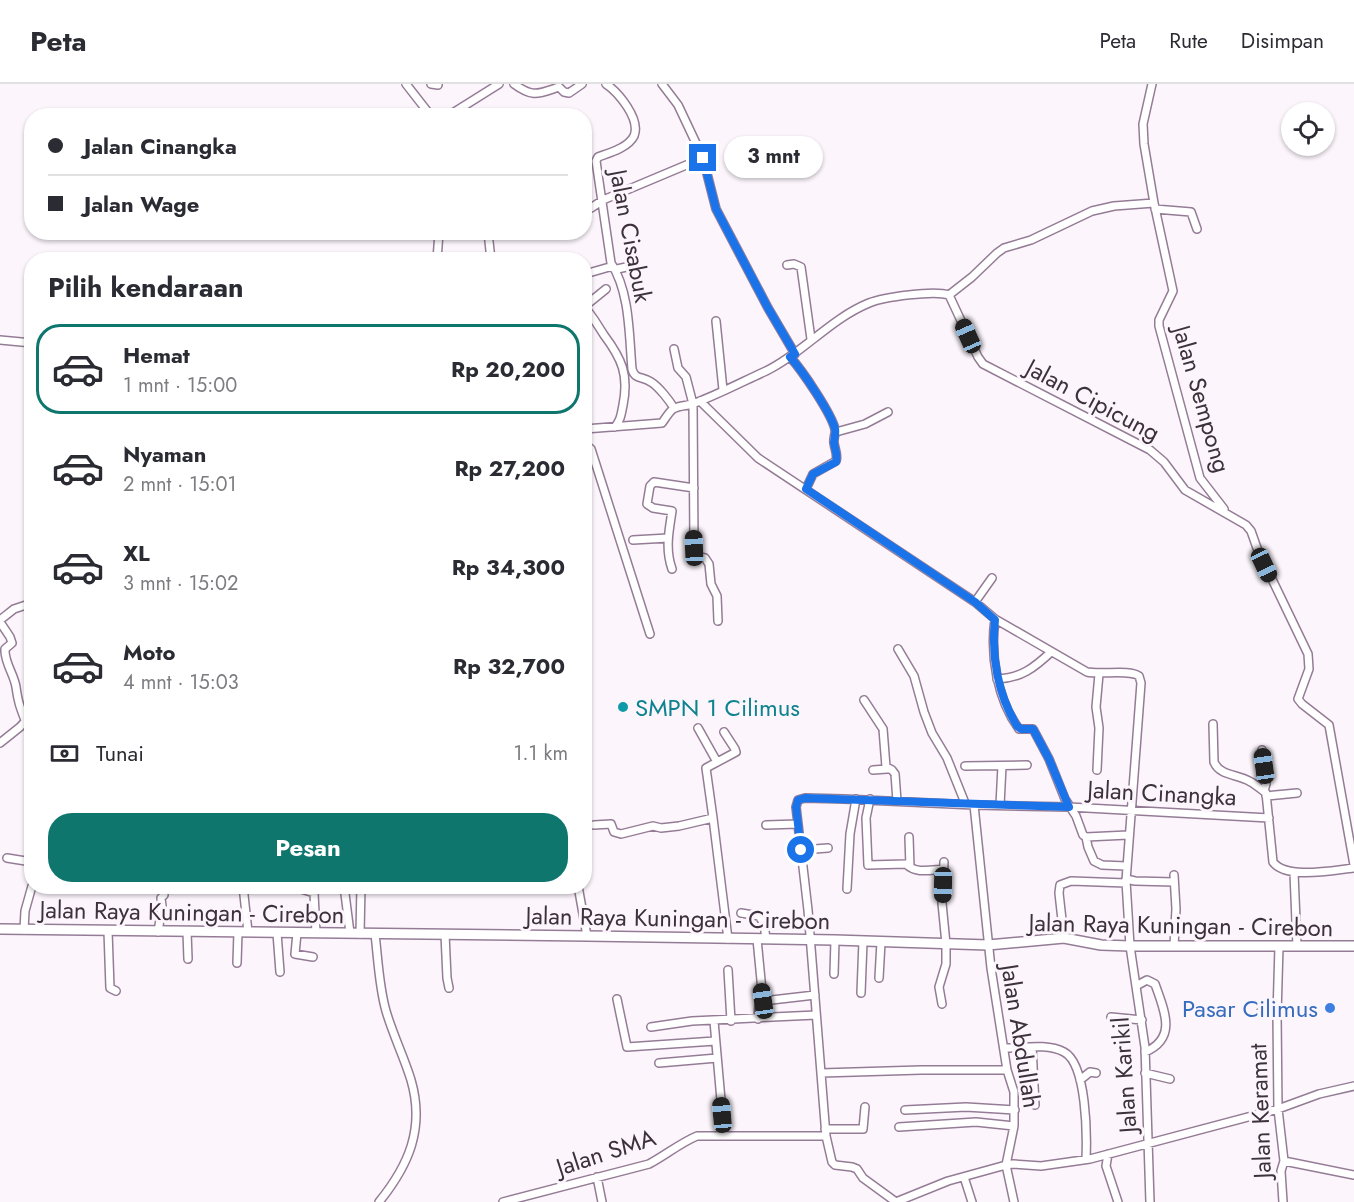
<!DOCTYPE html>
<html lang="id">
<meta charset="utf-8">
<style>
:root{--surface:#fff;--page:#f2f2f3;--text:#2b2b33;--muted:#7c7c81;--line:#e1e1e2;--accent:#0f766e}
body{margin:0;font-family:Jost,sans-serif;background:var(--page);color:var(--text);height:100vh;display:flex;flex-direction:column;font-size:22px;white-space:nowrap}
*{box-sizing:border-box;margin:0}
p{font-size:20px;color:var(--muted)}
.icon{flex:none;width:33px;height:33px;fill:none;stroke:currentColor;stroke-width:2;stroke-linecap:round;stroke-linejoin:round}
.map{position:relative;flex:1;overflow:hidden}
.panel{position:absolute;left:24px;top:168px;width:568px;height:642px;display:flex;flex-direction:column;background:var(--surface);border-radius:24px;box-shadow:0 2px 4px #0004}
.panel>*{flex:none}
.banner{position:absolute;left:24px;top:24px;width:568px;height:132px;border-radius:24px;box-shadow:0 2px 4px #0004;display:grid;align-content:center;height:132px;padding:0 24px;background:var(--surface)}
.fabs{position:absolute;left:1281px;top:18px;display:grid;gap:12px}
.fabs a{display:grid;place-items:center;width:54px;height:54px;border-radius:50%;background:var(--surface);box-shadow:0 2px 4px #0004;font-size:30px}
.end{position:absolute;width:27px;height:27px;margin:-14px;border:8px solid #1a73e8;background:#fff;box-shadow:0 0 0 3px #fff}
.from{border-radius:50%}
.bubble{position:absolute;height:42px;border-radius:21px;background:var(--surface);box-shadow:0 2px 4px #0004;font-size:20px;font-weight:700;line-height:42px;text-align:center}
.car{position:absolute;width:18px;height:36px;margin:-18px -9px;border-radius:8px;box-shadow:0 0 4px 2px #0007;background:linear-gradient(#222 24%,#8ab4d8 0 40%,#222 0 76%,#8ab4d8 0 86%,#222 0)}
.banner b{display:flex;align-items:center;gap:21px;height:57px;font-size:22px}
.banner b+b{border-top:2px solid var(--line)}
.banner i{width:15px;height:15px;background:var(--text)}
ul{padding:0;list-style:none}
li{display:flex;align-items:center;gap:18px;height:90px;margin:0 12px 9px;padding:0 12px;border:3px solid transparent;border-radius:24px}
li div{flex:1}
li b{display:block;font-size:22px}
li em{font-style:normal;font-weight:700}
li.on{border-color:var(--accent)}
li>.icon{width:54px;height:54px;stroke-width:1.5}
h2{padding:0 24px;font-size:27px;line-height:72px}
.pay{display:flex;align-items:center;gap:15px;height:66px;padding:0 24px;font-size:22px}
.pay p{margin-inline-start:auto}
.action{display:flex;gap:12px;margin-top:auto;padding:12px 24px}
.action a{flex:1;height:69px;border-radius:24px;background:var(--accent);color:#fff;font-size:24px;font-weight:700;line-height:69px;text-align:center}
header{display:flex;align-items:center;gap:36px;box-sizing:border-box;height:84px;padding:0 30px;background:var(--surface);border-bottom:2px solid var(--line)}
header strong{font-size:28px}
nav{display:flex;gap:33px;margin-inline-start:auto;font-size:21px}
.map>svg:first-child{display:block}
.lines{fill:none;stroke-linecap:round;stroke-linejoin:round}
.minor-casing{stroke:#957c96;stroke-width:10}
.highway-casing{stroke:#957c96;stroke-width:12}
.minor{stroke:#fff;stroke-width:7}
.highway{stroke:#fff;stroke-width:9}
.route{stroke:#1a73e8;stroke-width:8}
.culture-dot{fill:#0f9aa8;stroke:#fcf6fc;stroke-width:2}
.shop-dot{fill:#3f7fe0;stroke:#fcf6fc;stroke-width:2}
.labels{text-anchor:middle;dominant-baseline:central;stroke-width:6;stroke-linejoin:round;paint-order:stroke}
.street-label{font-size:24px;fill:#3c313c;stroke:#fcf6fc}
.culture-label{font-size:24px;fill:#0d838f;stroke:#fcf6fc;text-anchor:start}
.shop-label{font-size:24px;fill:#366cbe;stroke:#fcf6fc;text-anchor:end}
</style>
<header>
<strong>Peta</strong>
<nav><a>Peta</a><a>Rute</a><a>Disimpan</a></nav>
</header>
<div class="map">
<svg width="1354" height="1118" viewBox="0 0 1354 1118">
<rect width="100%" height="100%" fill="#fcf6fc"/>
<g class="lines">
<defs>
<path id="minor" d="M406,0L431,32
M431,0L438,1
M514,0C533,14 538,10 559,3L564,8L569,9L582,0
M606,0C618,8 641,35 634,52C628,64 609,69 598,73L596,77L611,179C630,208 629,251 632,285C635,296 642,292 651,298C659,303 669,316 674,324
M662,0L678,21L703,74L716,125L768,224L795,270
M1152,0L1143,40L1144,60L1154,119L1173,207L1159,236V242L1200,394L1224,425
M448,32L499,0
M1155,125L1191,128L1197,145
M585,126L591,124L603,116L703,74
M488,148L491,176
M437,176L439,148
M787,181L794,180L801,183L811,255
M617,185L636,181
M592,188L613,182
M949,211L972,193L997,169L1004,164L1031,156L1092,127L1114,122L1154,119
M585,222L606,205
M585,223C592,232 598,241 604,251C622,275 629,291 623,321C621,331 621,335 615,343
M716,237L723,306
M0,256L32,259
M674,265L678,284L686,293L693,320L694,463L700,473L705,474L709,480L711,500L717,512L718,537
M790,273C802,286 831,329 835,345C836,350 833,354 834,359C835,366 838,371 836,377L813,390L806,405
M700,317L758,374L975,518L995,535L1087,588C1102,591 1129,585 1139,592L1141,599L1126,797L1130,862L1145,963L1150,1118
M585,345L662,339C665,335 669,328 673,325C679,321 689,322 695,319C717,311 744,297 766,287C803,269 830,235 869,219C884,213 934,206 949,211L978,273L983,280L1150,366L1164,378L1185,406L1246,441L1251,447L1257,464L1308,570L1309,585L1298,615L1302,620L1329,641L1354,781
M836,348L865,340L888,328
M585,360L591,365L650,550
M633,456L668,454
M672,485C665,465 669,447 672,427L653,424L647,420L650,402L654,398L694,404
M975,518L992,494
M995,535C990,571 997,615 1019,645H1033L1049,675L1065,715L1076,732L1083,751L1086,753L1088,763L1094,777L1102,781L1126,782
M0,536L14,525L32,519
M0,538L10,553L12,559L5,565C4,578 14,590 16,603C18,618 20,623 25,636
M898,565L914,592L924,628L932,649L947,674L965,719
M997,595C1021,594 1034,584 1051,568
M864,616L883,645L886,683L892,686L895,690L897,717
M1213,640L1214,678C1220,692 1237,690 1249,697C1255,700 1261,705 1266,709L1273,778C1286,796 1334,786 1354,784
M698,644L717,678
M0,659L20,643L32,630
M1262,666L1266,700L1264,707
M965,682L1027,681
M873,686L887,685
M1097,686L1099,644L1096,623L1099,590
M1266,712L1297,709
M870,715L866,734L868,781L906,780C916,790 930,786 944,785
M974,721L991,884L1007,986L1014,1008V1042L1006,1081L1014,1118
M1000,721L1002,682
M713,734L728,855
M1269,734L1069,723L974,721L844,715L805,714L798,716L796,723L808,826L826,1052L832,1078L835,1081L852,1083L857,1085L863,1094L896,1118L948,1097L1006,1081L1013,1080L1041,1082L1090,1075L1278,1025L1319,1010L1354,1002
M594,741L611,740L614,748L621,750L653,742L661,744L679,742L713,734L706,684L736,668L735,665L724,648
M766,741L798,740
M909,753L910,783
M1086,753L1128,751
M801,766L828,764
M7,774L32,778
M1294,789L1297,862
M1174,791L1176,825L1174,862
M1126,795L1135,797L1174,798
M243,802L248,848
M299,802L301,805L314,809L316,849
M344,802L350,849
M578,802L587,852
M847,805L850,750L856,715
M741,829L759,832L764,840L766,855
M24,846L25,827L32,802
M108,847L110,904L116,907
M158,848L162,822L161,814L164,811L162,802
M187,848L188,875
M277,849L280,888
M297,849L295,870L313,873
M360,850L361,802
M375,850C378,875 379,903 386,927C393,951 404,973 411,996C425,1044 409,1081 379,1118
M445,850L447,894L449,904
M1064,854L1059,809L1060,801L1071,797L1126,799
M757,855L763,917L759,920L758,935
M1279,862L1277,931L1278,1025L1284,1077L1281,1087L1283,1118
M237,879L238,848
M728,886L731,937
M834,890L835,856
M879,894L881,858
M1136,902L1147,896L1155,900C1164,926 1178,954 1145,968
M861,909L863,857
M617,915L627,963L715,957
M763,917L815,911
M942,920L939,903L946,880V860L942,819L944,778
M1261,927L1277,931
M1111,933L1142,936
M714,937L724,1050
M651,943L692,937L816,931
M1032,963L1035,1021
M1004,964C1023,964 1047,959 1064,968C1087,980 1087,1052 1086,1075
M659,979L717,974
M821,989L921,986H1007
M1145,989L1170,995
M1080,996L1090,988L1096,989
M905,1026L966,1023L1015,1026
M899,1043L976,1038L1014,1042
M825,1045H863L865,1023
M1108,1070L1106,1082L1118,1118
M1284,1077L1354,1091
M597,1093L602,1118
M964,1093L972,1118
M503,1118L649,1080C666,1071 680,1059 697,1052H826"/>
<path id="highway" d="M0,845L587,852L835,856L988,861L1064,854L1101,861L1130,862H1354"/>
</defs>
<use href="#minor" class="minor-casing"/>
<use href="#highway" class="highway-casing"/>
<use href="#minor" class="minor"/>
<use href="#highway" class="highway"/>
</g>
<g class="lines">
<path class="route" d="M703,74L716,125L768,224L795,270L790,273C802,286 831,329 835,345C836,350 834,354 834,359C835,366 838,371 836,378L813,390L806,405L975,518L995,536C991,572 998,611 1017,642L1021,645H1033L1049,675L1069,723L805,714L798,716L796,723L801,766"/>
</g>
<circle class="culture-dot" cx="623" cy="623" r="6"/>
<circle class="shop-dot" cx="1330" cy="924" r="6"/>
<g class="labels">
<g class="street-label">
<text transform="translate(631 152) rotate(79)">Jalan Cisabuk</text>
<text transform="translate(1202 315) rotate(74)">Jalan Sempong</text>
<text transform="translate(1093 316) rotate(28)">Jalan Cipicung</text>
<text transform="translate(1162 709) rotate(3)">Jalan Cinangka</text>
<text transform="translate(192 828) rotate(1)">Jalan Raya Kuningan - Cirebon</text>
<text transform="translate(678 834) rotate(1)">Jalan Raya Kuningan - Cirebon</text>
<text transform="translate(1181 841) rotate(1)">Jalan Raya Kuningan - Cirebon</text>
<text transform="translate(1021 952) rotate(81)">Jalan Abdullah</text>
<text transform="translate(1124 991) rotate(-94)">Jalan Karikil</text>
<text transform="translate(1260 1027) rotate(-92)">Jalan Keramat</text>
<text transform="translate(606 1068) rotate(-18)">Jalan SMA</text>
</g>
<g class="culture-label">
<text x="635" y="623">SMPN 1 Cilimus</text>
</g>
<g class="shop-label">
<text x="1318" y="924">Pasar Cilimus</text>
</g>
</g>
</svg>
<div class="fabs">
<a><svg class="icon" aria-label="locate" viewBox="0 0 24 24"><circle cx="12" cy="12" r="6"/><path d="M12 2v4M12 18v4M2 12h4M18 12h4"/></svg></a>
</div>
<i class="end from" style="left:801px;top:766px"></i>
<i class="end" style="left:703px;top:74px"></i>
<div class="bubble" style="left:724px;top:52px;width:99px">3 mnt</div>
<i class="car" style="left:968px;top:252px;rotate:336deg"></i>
<i class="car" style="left:694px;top:464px;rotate:358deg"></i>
<i class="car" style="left:1264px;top:481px;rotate:155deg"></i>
<i class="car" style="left:1264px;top:682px;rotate:352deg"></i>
<i class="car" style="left:943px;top:801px;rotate:181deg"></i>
<i class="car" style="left:763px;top:917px;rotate:352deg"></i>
<i class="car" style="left:722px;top:1031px;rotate:355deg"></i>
<div class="banner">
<b><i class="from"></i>Jalan Cinangka</b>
<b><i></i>Jalan Wage</b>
</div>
<section class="panel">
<h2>Pilih kendaraan</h2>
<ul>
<li class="on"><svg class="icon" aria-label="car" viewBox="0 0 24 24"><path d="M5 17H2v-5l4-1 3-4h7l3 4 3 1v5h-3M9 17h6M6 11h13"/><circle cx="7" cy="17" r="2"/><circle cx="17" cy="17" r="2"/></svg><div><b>Hemat</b><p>1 mnt · 15:00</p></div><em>Rp 20,200</em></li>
<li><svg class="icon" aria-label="car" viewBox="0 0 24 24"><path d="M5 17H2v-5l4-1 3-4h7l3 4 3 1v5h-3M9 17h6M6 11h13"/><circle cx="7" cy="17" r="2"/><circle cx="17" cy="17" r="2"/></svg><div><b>Nyaman</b><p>2 mnt · 15:01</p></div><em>Rp 27,200</em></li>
<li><svg class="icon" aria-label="car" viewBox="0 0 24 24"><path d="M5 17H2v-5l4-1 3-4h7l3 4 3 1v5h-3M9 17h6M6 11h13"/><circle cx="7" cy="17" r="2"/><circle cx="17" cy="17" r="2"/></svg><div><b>XL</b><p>3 mnt · 15:02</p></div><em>Rp 34,300</em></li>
<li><svg class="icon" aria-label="car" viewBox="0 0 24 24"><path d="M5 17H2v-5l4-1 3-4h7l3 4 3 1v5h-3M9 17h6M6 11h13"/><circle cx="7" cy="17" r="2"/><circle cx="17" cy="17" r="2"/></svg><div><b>Moto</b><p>4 mnt · 15:03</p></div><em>Rp 32,700</em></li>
</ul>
<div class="pay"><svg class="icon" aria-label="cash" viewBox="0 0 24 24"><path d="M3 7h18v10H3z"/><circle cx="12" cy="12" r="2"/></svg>Tunai<p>1.1 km</p></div>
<div class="action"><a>Pesan</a></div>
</section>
</div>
